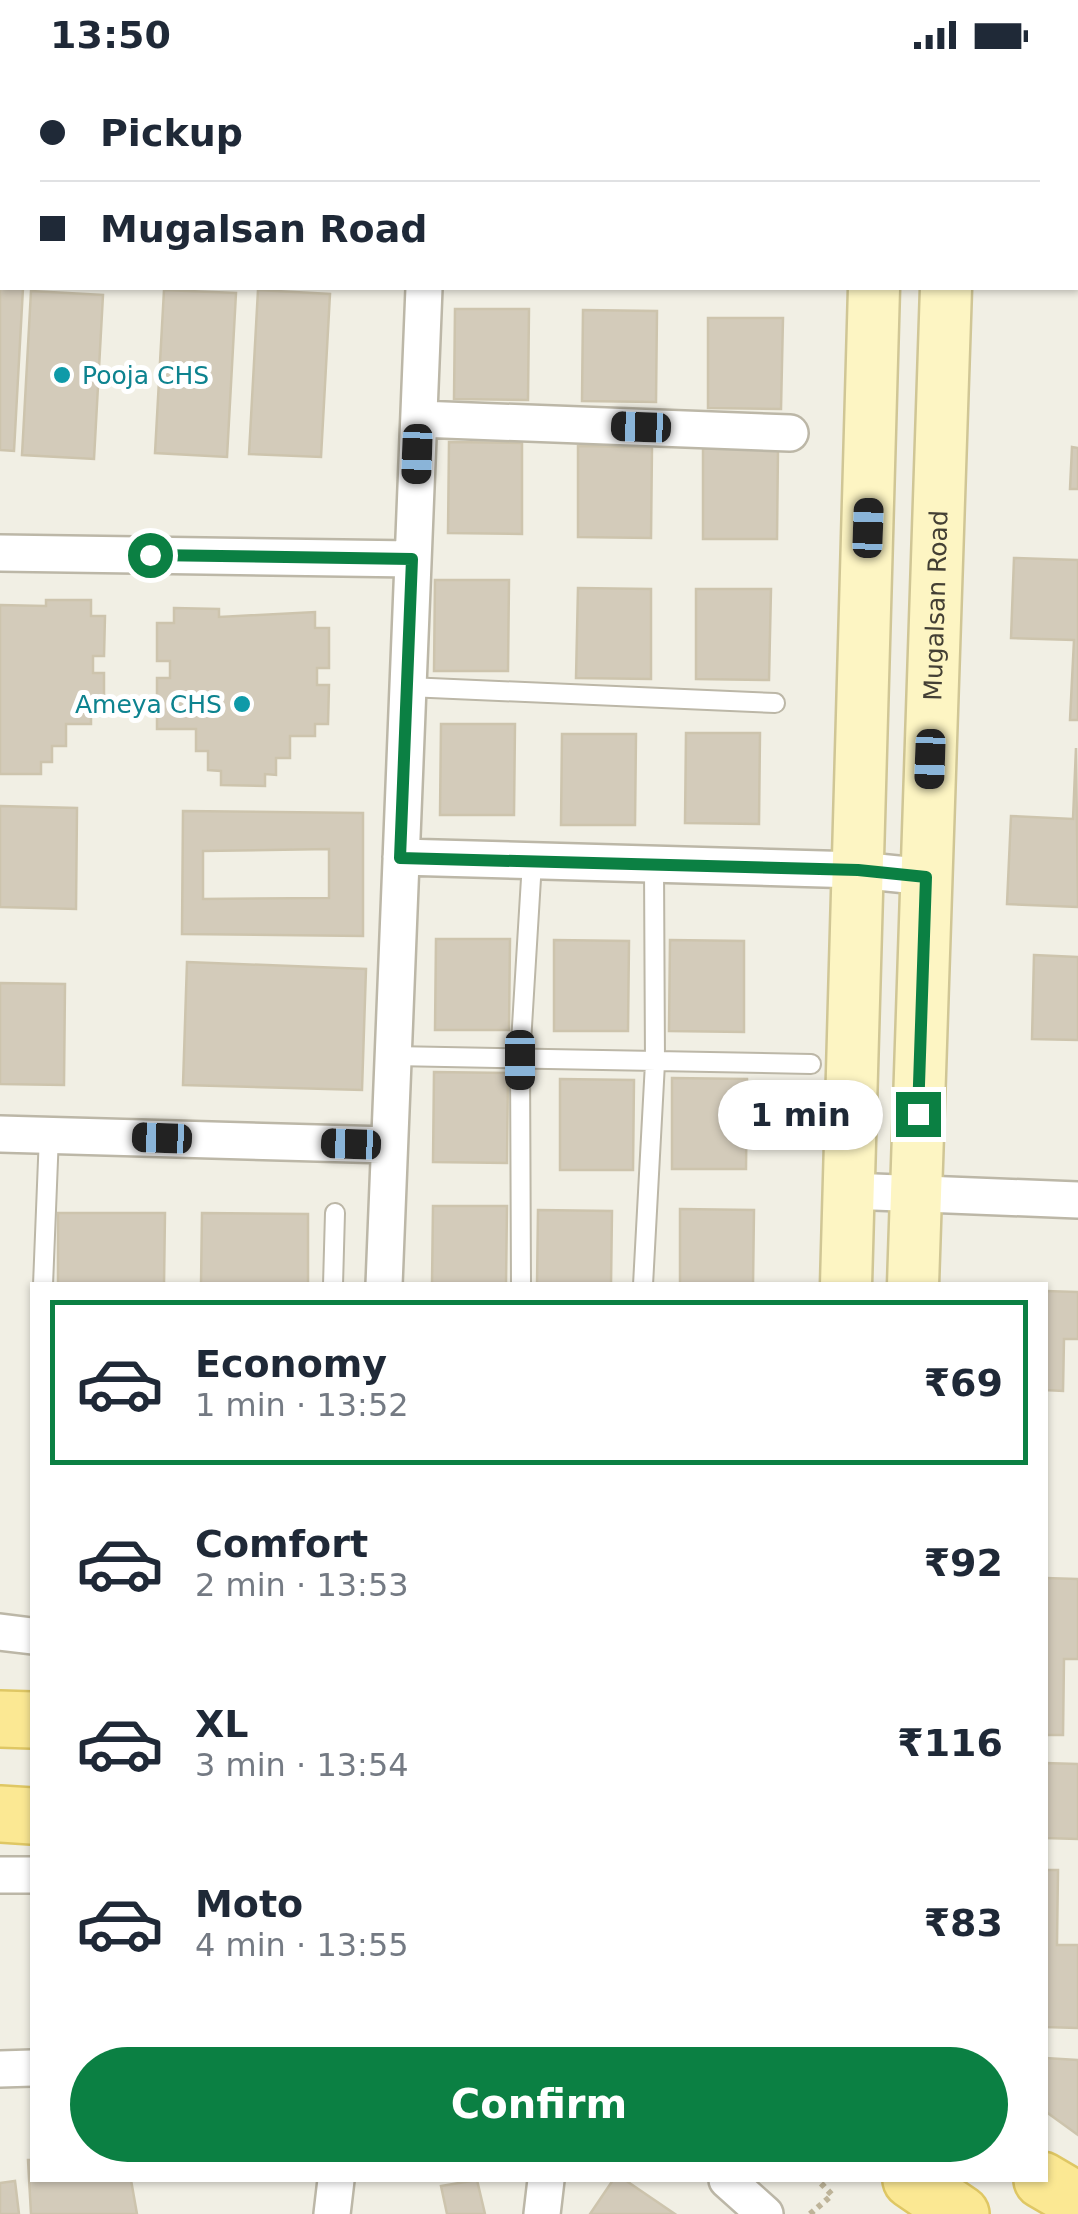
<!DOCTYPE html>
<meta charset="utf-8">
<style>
:root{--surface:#fff;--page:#f2f2f3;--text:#1f2937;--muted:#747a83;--line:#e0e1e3;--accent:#0b8043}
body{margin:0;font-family:"DejaVu Sans",sans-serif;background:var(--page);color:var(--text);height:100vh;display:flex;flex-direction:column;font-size:38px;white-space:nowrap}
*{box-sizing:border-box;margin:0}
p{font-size:32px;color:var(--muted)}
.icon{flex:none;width:55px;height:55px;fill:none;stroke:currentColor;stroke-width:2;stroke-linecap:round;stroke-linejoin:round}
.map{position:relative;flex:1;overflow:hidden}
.details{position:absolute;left:30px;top:1212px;width:1018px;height:900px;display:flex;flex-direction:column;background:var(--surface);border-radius:0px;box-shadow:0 2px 8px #0004}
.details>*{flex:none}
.hud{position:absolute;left:0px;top:0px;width:1080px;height:220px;box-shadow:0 2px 8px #0004;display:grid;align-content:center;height:220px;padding:0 40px;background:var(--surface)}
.end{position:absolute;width:45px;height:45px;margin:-22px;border:12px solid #0b8043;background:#fff;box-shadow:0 0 0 5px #fff}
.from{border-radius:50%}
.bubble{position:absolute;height:70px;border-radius:35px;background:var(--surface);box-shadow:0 2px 8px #0004;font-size:32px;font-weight:700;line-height:70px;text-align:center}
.car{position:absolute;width:30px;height:60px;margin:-30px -15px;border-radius:12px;box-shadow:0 0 8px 2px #0007;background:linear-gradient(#222 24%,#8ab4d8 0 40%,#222 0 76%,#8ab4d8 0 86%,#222 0)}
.hud b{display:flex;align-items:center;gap:35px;height:95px;font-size:38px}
.hud b+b{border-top:2px solid var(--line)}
.hud i{width:25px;height:25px;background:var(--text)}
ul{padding:18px 0 0;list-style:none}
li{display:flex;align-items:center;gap:30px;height:165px;margin:0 20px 15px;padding:0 20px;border:5px solid transparent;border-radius:0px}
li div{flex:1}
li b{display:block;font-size:38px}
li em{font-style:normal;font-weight:700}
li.on{border-color:var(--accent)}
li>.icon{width:90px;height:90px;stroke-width:1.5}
.button{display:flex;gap:20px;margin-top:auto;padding:20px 40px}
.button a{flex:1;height:115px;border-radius:60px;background:var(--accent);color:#fff;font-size:40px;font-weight:700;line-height:115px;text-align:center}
.status{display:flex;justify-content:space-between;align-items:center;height:70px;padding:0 50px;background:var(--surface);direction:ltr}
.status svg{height:28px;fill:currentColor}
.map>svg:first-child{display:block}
.wetland{fill:url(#wetland-marsh)}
.building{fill:#d3cbba;stroke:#cdc4ad;stroke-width:2.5;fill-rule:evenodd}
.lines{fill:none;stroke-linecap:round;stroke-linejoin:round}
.lane-casing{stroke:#bcb7a7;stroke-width:22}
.street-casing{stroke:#bcb7a7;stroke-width:40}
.secondary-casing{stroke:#d0c695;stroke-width:55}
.primary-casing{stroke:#dfc764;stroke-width:60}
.path{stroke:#beb499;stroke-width:6;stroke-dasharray:5 5;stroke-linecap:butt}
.lane{stroke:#fff;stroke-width:18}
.street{stroke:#fff;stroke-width:35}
.secondary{stroke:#fdf5c3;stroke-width:50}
.primary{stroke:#fbe893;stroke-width:55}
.route{stroke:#0b8043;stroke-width:12}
.culture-dot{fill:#0f9aa8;stroke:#fff;stroke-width:4}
.labels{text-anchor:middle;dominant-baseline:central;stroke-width:10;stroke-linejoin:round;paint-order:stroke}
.culture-label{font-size:25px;fill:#0d838f;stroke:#fff;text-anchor:start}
.street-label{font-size:25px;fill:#433f34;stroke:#fff}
</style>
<div class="status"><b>13:50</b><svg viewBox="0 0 49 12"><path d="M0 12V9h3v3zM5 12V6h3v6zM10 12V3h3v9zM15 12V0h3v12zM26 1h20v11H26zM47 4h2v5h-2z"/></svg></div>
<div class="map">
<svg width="1078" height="2144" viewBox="0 0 1078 2144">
<defs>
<pattern id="wetland-marsh" width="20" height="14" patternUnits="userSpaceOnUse" patternTransform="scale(2.5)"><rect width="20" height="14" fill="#c6e5ad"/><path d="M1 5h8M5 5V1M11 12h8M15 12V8" fill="none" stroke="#abc695"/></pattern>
</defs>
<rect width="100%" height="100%" fill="#f1efe4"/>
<path class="wetland" d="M0,0H270L2,2V87Z"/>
<path class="building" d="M787,0H877L787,2Z
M0,216L23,218L14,381L0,380Z
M164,220L236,223L227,387L155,383Z
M258,220L330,224L321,387L249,384Z
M31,221L103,225L94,389L22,385Z
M455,239H529L528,330L454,329Z
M583,240L657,241L656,332L582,331Z
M708,248H783L781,339L708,338Z
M449,372L522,373V464L448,463Z
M578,376L652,377L651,468L578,467Z
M1072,377L1078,378V419H1070Z
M703,378L778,379L777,469H703Z
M1014,488L1078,490V650H1070L1074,570L1011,568Z
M435,510H509L508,601H434Z
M578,518L651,519V609L576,608Z
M696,519H771L769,610L696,609Z
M46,530H91V546H105L104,586H93V603H104V642H91V654H66V676H52V692H41V704H0V535L46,536Z
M174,538L219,539V547L315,542V558H329V598H317V615H329L328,654H315V666H290V688H276V705L265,704V716L221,715V701L208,700V681H196V659H157V608H170V591H157V553H174Z
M441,654H515L514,745H440Z
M686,663H760L759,754L685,753Z
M562,664H636L635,755H561Z
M1076,678L1078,837L1007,834L1011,746L1073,749Z
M0,736L77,738L76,839L0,837Z
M183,741L363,743V866L182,864ZM329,779V828L203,829V781Z
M436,869H510L509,960H435Z
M554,870L629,871L628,961H554Z
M670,870L744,871V962L669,961Z
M1034,885L1078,887V970L1032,969Z
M187,892L366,899L362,1020L183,1015Z
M0,913L65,914L64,1015L0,1014Z
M434,1002L508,1003L507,1093L433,1092Z
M672,1008L747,1009L746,1099H672Z
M560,1009L634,1010L633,1100H560Z
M433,1136H507L506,1215H432Z
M680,1139L754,1140L753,1215H680Z
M538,1140L612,1141L611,1215H537Z
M58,1143H165L164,1215H58Z
M202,1143L308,1144V1215H201Z
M1045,1221L1078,1222V1269H1064L1063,1321L1045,1320Z
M1045,1508L1078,1509V1589H1064L1063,1665H1045Z
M1045,1693L1078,1694V1769L1045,1768Z
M1045,1800H1058L1057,1875H1078V1958L1045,1957Z
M1045,1988L1078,1990V2065L1045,2041Z
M28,2090H32V2110H131L137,2144H31Z
M477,2110L485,2144H447L441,2116Z
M613,2110H625L675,2144H590Z
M15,2111L19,2144H0V2113Z"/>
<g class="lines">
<defs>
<path id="lane" d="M408,617L775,633
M393,986L811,994
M43,1215L49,1065
M333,1215L335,1143
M521,1215L520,989L532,792
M643,1215L655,993L654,796"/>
<path id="street" d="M419,349L790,363
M0,483L413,489
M401,787L858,800L927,807
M0,1064L389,1075
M849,1121L1078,1130
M384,1215L424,218
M0,1562L32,1566
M0,1805H32
M0,1999L32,1998
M727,2110L765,2144
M332,2144L336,2110
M542,2144L546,2110"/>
<g id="secondary">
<path d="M881,2V0"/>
<path d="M954,2V0"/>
<path d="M0,106H2"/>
<path d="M0,148L2,149"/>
<path d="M846,1215L874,218"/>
<path id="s1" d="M913,1215L946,218"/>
</g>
<path id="primary" d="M0,1649L32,1650
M0,1744L32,1746
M911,2110L961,2144
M1042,2110L1078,2131"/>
</defs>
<use href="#lane" class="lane-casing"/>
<use href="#street" class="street-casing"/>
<use href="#secondary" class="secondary-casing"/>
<use href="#primary" class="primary-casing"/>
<path class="path" d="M810,2144L832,2125L818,2110"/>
<use href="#lane" class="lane"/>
<use href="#street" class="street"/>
<use href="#secondary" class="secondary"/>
<use href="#primary" class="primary"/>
</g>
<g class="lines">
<path class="route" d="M150,485L412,489L400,788L858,800L926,807L918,1044"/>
</g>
<g class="culture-dot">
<circle cx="62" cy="305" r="10"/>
<circle cx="242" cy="634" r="10"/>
</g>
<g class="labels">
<g class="culture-label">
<text x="82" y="305">Pooja CHS</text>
<text x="222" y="634" text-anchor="end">Ameya CHS</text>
</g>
<g class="street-label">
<text stroke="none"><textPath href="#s1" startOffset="680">Mugalsan Road</textPath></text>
</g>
</g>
</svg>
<i class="end from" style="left:150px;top:485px"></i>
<i class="end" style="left:918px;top:1044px"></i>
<div class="bubble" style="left:718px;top:1010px;width:165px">1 min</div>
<i class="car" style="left:641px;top:357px;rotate:272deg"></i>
<i class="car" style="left:417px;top:384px;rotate:182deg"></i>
<i class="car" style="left:868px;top:458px;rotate:2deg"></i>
<i class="car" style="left:930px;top:689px;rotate:182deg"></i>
<i class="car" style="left:520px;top:990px;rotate:180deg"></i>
<i class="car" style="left:162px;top:1068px;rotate:272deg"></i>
<i class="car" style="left:351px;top:1074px;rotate:272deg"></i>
<div class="hud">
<b><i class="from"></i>Pickup</b>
<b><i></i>Mugalsan Road</b>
</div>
<section class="details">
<ul>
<li class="on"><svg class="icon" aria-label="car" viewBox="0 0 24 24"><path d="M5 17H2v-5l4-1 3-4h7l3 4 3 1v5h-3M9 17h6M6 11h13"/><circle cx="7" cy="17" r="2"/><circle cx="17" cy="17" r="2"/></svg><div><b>Economy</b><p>1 min · 13:52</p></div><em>₹69</em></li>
<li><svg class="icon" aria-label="car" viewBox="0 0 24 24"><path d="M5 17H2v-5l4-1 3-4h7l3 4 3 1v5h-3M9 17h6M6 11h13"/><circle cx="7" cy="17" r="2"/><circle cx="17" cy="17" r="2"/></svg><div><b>Comfort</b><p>2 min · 13:53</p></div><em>₹92</em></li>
<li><svg class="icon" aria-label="car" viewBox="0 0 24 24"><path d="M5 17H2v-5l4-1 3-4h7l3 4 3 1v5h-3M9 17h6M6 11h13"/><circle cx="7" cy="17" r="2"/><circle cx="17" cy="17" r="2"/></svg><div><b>XL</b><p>3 min · 13:54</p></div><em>₹116</em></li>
<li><svg class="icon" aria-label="car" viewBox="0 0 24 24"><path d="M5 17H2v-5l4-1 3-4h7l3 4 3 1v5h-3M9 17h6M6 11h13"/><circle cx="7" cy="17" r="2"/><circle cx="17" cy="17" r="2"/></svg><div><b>Moto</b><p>4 min · 13:55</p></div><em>₹83</em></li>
</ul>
<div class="button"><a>Confirm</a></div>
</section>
</div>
